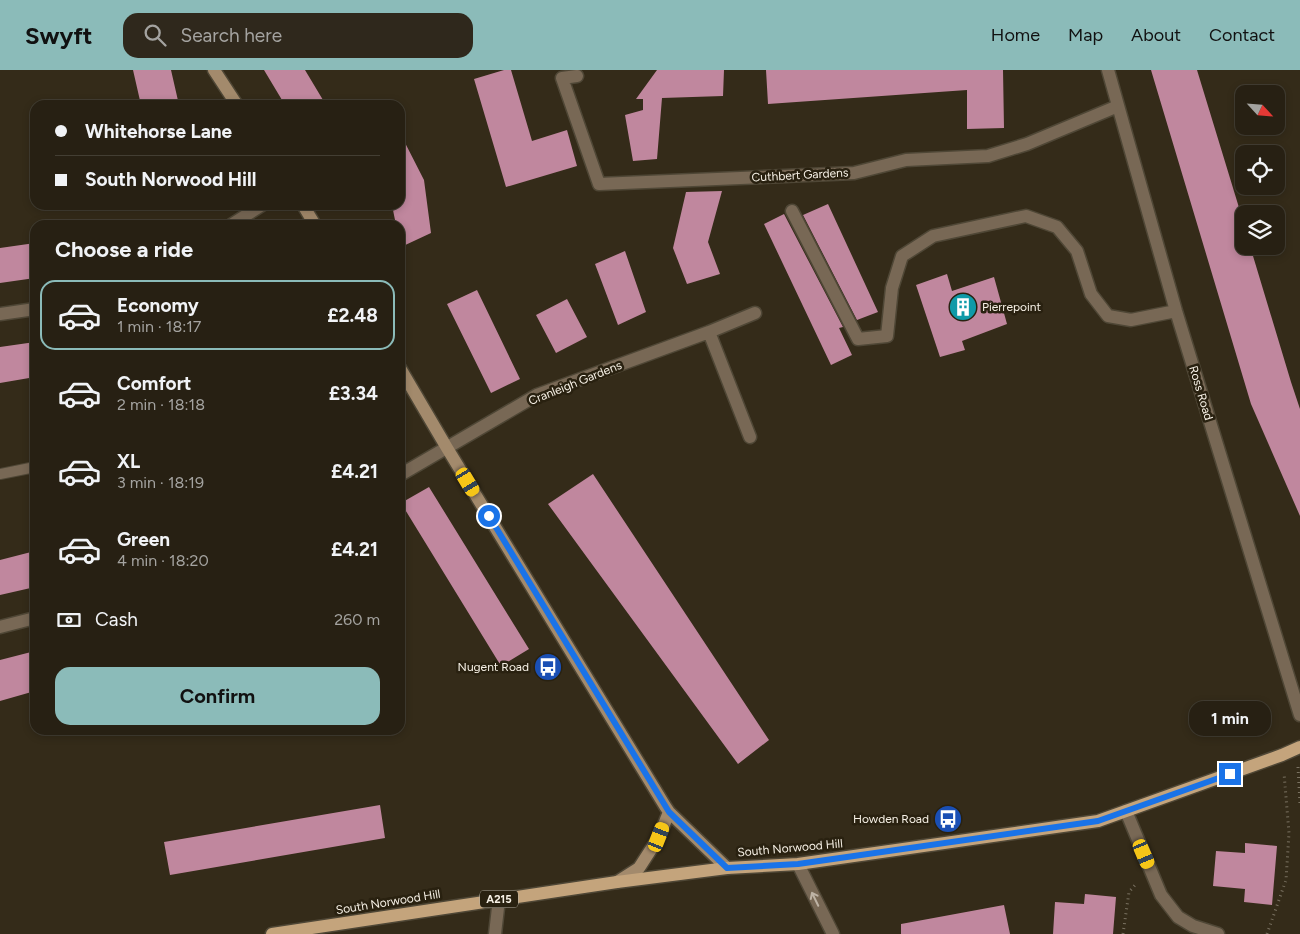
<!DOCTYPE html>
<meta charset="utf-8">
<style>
:root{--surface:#272013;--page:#2f281c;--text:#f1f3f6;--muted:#a4a3a0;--line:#433e33;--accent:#8bbbb9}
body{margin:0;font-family:Figtree,sans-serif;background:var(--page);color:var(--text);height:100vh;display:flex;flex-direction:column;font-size:19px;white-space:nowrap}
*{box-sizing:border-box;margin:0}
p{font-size:16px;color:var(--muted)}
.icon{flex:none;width:28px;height:28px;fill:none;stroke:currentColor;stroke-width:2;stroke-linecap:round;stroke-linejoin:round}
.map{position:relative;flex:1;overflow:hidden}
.drawer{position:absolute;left:30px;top:150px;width:375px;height:515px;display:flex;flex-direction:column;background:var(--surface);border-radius:15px;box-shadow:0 2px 8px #0003,0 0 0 1px var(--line)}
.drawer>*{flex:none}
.hud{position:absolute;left:30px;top:30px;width:375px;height:110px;border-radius:15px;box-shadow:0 2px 8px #0003,0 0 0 1px var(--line);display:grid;align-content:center;height:110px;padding:0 25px;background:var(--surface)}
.needle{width:32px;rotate:116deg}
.tools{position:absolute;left:1235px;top:15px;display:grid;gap:10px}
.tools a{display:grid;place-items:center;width:50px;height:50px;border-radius:10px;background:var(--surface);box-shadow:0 2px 8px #0003,0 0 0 1px var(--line);font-size:25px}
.end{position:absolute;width:22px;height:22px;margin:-11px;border:6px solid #1a73e8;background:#fff;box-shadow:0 0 0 2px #fff}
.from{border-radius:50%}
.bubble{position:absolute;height:35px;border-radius:15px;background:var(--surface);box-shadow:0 2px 8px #0003,0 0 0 1px var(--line);font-size:16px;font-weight:700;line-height:35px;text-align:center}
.car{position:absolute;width:15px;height:30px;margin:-15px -8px;border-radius:6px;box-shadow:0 0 4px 1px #0007;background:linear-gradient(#f5c518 24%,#345 0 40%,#f5c518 0 76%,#345 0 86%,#f5c518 0)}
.hud b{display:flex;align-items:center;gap:18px;height:48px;font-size:19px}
.hud b+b{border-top:1px solid var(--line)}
.hud i{width:12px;height:12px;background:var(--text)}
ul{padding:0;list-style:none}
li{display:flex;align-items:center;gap:15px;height:70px;margin:0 10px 8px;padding:0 15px;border:2px solid transparent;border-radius:15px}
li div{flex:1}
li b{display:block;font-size:19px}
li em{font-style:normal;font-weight:700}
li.active{border-color:var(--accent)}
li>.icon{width:45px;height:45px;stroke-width:1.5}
h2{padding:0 25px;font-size:22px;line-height:60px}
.pay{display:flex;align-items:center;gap:12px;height:55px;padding:0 25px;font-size:19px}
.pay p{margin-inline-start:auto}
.action{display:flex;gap:10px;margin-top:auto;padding:10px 25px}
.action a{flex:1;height:58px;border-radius:15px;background:var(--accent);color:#111;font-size:20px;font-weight:700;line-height:58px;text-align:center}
header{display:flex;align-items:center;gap:30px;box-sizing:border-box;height:70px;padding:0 25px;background:var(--accent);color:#111}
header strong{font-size:24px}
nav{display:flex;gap:28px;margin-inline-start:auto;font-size:18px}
.search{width:350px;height:45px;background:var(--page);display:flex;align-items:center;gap:12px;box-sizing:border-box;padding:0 18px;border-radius:15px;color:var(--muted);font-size:19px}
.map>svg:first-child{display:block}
.building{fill:#c0879e}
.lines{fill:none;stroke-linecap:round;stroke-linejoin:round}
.lane-casing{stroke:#4f4736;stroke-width:12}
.street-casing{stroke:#4f4736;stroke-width:15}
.secondary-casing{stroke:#4f4736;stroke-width:15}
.primary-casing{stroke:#4f4736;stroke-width:15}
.path{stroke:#7a7262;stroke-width:3;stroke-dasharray:1 4;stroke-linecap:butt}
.lane{stroke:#786855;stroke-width:10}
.street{stroke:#786855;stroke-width:12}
.secondary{stroke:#a38a6c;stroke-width:12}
.primary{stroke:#c4a47c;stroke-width:12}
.oneway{stroke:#beb3a5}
.route{stroke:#1a73e8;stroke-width:6}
.labels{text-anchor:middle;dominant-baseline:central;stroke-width:5;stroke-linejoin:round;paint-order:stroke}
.shield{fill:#292110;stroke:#b9b3a6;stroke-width:1}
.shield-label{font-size:11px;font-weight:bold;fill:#f7f1e6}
.street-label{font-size:12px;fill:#f7f1e6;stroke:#292110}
.poi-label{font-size:12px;fill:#f7f1e6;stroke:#292110;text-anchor:end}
</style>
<header>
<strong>Swyft</strong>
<div class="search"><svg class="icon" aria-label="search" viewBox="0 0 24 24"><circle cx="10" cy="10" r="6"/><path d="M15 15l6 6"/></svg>Search here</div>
<nav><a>Home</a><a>Map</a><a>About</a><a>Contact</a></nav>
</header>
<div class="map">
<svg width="1300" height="864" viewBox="0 0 1300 864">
<rect width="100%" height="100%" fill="#342b19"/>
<path class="building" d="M133,0H171L179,35H141Z
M264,0H305L326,35H285Z
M504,0H511L532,71L567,60L577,96L506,117L474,9Z
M657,0H724L723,26L662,28L657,89L633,91L625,45L643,40V29H636Z
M766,0H1003L1004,58L967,59V20L768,34Z
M1151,0H1197L1244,154V176H1250L1291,312L1300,339V446L1251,334Z
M400,63L424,110L431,163L401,177L400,171V155H396L392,135H400Z
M722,121L708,172L720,204L687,214L673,178L686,122Z
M828,134L878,242L857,250L803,145Z
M784,144L843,257L839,258L852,285L831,295L764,154Z
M35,173V208L0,213V178Z
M625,181L646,242L618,255L595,194Z
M947,204L952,221L994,207L1007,254L962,271L965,280L940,287L916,215Z
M477,220L520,309L491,323L447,234Z
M567,229L587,267L556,283L536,245Z
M35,272V307L0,313V277Z
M593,404L769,670L738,694L548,434Z
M429,417L529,579L501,596L401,433Z
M35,481V517L0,525V490Z
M35,581V621L0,631V590Z
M380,735L385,768L170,805L164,772Z
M1245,773L1277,776L1272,835L1244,832L1245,819L1213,816L1216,781L1245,783Z
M1085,824L1116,827L1113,864H1053L1055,832L1084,834Z
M1004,835L1010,864H901V854Z"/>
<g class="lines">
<defs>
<path id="lane" d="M0,404L35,397"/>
<path id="street" d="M1108,0L1176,241L1300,645
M577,6L562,8L599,114L854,103L906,90L988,86L1027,74L1118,36
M792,141L858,269L887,266L892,218L902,186L933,166L1026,146L1057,157L1077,181L1091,224L1108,246L1131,250L1176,241
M231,155L262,135
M0,244L35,239
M709,262L755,243
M400,405L537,325L709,262L750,367
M0,557L35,548
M1126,741L1161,825L1178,847L1193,856L1218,864
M798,794L833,864
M495,864L499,829"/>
<path id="secondary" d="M214,0L237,35
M303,135L315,155
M400,298L447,378L665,736L669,742L727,798
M617,812L639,798L659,767L669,742"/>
<path id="primary" d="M272,864L617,812L727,798L798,794L1098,751L1282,685L1300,677"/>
</defs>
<use href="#lane" class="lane-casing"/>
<use href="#street" class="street-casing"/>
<use href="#secondary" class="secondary-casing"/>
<use href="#primary" class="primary-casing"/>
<path class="path" d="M1298,697L1300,734
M1123,864L1129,822L1136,814
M1267,864L1286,810L1289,763L1284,703"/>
<use href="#lane" class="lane"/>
<use href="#street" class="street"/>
<use href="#secondary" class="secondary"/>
<use href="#primary" class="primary"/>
</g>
<defs><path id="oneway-shaft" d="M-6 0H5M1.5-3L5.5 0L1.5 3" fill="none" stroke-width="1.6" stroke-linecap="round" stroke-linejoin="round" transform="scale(1.25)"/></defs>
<use class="oneway" href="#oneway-shaft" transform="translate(815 829) rotate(-116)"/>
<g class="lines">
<path class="route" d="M489,446L669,742L727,798L798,794L1098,751L1230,704"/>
</g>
<defs>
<symbol id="building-disc" viewBox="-11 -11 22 22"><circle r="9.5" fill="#0f9aa8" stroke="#292110"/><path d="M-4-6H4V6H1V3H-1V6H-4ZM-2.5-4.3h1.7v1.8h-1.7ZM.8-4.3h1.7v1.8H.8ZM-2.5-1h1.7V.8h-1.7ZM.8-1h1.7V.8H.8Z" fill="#fff"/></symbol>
<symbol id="bus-disc" viewBox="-11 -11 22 22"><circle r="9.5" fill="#1a4fb4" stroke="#292110"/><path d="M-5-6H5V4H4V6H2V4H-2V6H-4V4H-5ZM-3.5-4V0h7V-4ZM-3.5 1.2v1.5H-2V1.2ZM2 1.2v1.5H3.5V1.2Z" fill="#fff"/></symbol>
</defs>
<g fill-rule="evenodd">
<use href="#building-disc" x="947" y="221" width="32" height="32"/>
<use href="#bus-disc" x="532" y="581" width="32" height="32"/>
<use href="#bus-disc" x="932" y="733" width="32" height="32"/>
</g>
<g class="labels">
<rect class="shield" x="480" y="820.5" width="38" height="17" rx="4"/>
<g class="shield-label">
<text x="499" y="829">A215</text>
</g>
<g class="street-label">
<text transform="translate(800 105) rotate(-3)">Cuthbert Gardens</text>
<text transform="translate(575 313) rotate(-22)">Cranleigh Gardens</text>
<text transform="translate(1201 323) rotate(73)">Ross Road</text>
<text transform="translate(790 778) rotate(-5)">South Norwood Hill</text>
<text transform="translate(388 832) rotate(-9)">South Norwood Hill</text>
</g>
<g class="poi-label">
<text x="982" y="237" text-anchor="start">Pierrepoint</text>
<text x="529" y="597">Nugent Road</text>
<text x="929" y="749">Howden Road</text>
</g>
</g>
</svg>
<div class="tools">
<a><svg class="needle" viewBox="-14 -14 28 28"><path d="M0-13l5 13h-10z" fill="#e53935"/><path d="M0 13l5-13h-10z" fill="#a4a3a0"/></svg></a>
<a><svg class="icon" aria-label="locate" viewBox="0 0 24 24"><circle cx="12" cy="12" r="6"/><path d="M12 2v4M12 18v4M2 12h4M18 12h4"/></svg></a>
<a><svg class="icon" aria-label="layers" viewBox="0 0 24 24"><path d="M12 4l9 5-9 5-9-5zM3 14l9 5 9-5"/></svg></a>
</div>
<i class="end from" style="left:489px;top:446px"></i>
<i class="end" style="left:1230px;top:704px"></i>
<div class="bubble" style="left:1189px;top:631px;width:82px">1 min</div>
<i class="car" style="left:468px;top:412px;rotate:149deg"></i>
<i class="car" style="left:659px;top:767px;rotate:21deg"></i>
<i class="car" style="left:1144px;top:784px;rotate:157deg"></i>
<div class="hud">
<b><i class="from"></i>Whitehorse Lane</b>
<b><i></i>South Norwood Hill</b>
</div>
<section class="drawer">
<h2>Choose a ride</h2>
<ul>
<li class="active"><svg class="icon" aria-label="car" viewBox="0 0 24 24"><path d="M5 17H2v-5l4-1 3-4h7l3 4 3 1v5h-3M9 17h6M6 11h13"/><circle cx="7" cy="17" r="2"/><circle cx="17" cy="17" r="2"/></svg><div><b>Economy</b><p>1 min · 18:17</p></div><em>£2.48</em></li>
<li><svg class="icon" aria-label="car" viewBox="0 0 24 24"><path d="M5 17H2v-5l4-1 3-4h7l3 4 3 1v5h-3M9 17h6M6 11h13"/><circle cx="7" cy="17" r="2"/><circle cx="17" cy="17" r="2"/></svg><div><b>Comfort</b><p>2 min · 18:18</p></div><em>£3.34</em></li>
<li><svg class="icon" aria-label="car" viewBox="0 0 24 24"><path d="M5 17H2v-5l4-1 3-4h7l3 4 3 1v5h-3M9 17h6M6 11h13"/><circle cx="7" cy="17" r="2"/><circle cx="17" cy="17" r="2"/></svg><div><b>XL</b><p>3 min · 18:19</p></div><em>£4.21</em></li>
<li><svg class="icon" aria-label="car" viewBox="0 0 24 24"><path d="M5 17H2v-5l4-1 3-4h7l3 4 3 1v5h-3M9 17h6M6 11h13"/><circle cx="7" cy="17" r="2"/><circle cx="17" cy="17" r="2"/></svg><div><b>Green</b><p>4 min · 18:20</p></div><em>£4.21</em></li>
</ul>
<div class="pay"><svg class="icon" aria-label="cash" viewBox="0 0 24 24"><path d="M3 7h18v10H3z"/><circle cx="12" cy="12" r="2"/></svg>Cash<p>260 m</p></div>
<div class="action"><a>Confirm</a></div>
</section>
</div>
